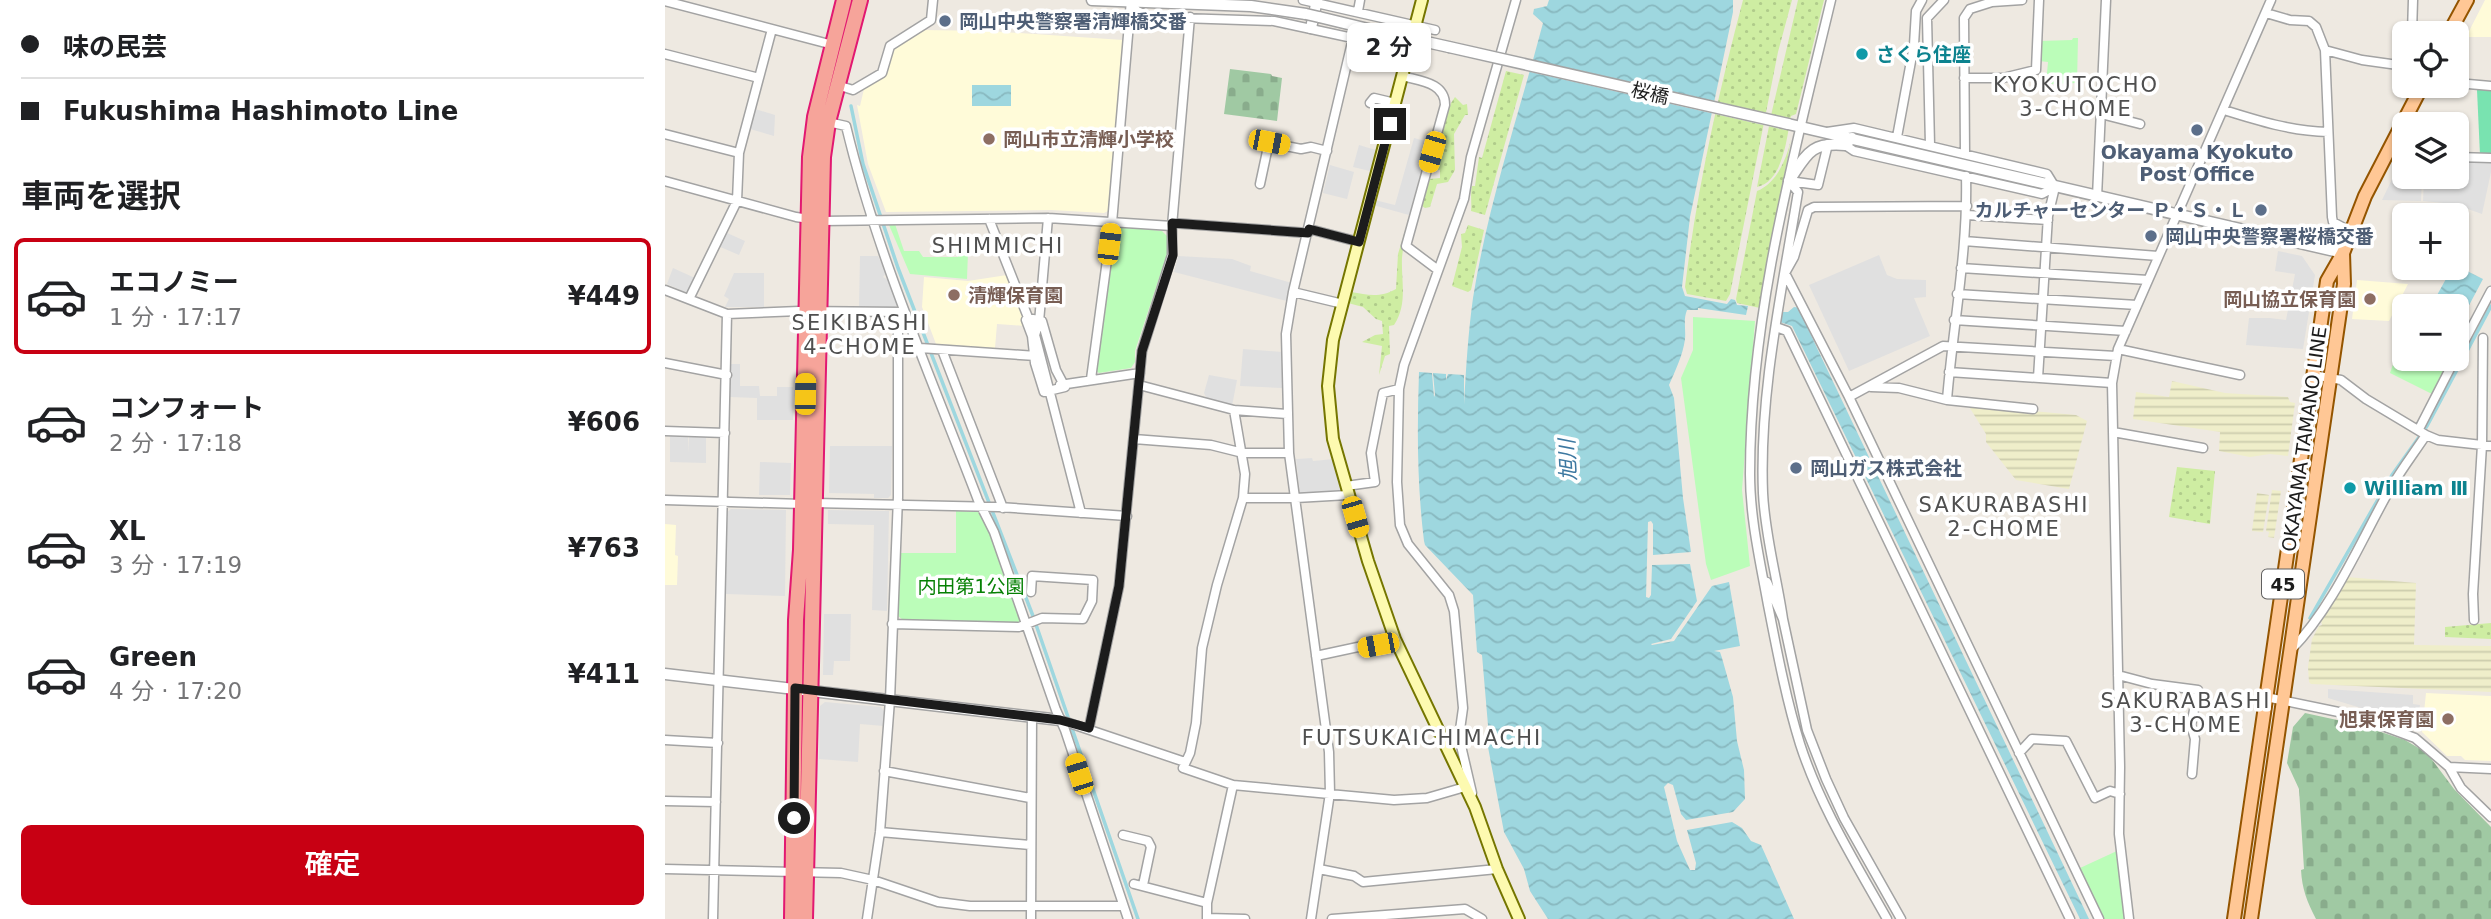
<!DOCTYPE html>
<html lang="ja">
<meta charset="utf-8">
<style>
:root{--surface:#fff;--page:#f2f2f2;--text:#202124;--muted:#757577;--line:#e0e0e0;--accent:#c80013}
body{margin:0;font-family:"DejaVu Sans","Noto Sans JP",sans-serif;background:var(--page);color:var(--text);height:100vh;display:flex;flex-direction:column;font-size:26px;white-space:nowrap}
*{box-sizing:border-box;margin:0}
p{font-size:23px;color:var(--muted)}
.icon{flex:none;width:38px;height:38px;fill:none;stroke:currentColor;stroke-width:2;stroke-linecap:round;stroke-linejoin:round}
.map{position:relative;flex:1;overflow:hidden}
.details{display:flex;flex-direction:column;background:var(--surface);width:665px}
.details>*{flex:none}
.guide{display:grid;align-content:center;height:154px;padding:0 21px;background:var(--surface)}
.fabs{position:absolute;left:1727px;top:21px;display:grid;gap:14px}
.fabs a{display:grid;place-items:center;width:77px;height:77px;border-radius:10px;background:var(--surface);box-shadow:0 2px 5px #0004;font-size:35px}
.end{position:absolute;width:32px;height:32px;margin:-16px;border:9px solid #1c1c1c;background:#fff;box-shadow:0 0 0 4px #fff}
.from{border-radius:50%}
.bubble{position:absolute;height:49px;border-radius:10px;background:var(--surface);box-shadow:0 2px 5px #0004;font-size:23px;font-weight:600;line-height:49px;text-align:center}
.car{position:absolute;width:21px;height:42px;margin:-21px -10px;border-radius:9px;box-shadow:0 0 5px 2px #0007;background:linear-gradient(#f5c518 24%,#345 0 40%,#f5c518 0 76%,#345 0 86%,#f5c518 0)}
.guide b{display:flex;align-items:center;gap:24px;height:66px;font-size:26px}
.guide b+b{border-top:2px solid var(--line)}
.guide i{width:18px;height:18px;background:var(--text)}
ul{padding:0;list-style:none}
li{display:flex;align-items:center;gap:21px;height:116px;margin:0 14px 10px;padding:0 7px;border:4px solid transparent;border-radius:10px}
li div{flex:1}
li b{display:block;font-size:26px}
li em{font-style:normal;font-weight:600}
li.active{border-color:var(--accent)}
li>.icon{width:63px;height:63px;stroke-width:1.5}
h2{padding:0 21px;font-size:32px;line-height:84px}
.primary-button{display:flex;gap:14px;margin-top:auto;padding:14px 21px}
.primary-button a{flex:1;height:80px;border-radius:10px;background:var(--accent);color:#fff;font-size:28px;font-weight:600;line-height:80px;text-align:center}
main{display:flex;flex:1;min-height:0}
.map>svg:first-child{display:block}
.education{fill:#fffbd9}
.farmland{fill:url(#farmland-rules)}
.grass{fill:url(#grass-dots)}
.cemetery{fill:url(#cemetery-stones)}
.park{fill:#bbfdb9}
.pitch{fill:#79e3b0}
.parking{fill:#e0e0e0}
.water{fill:url(#water-waves)}
.pier{fill:#fff}
.lines{fill:none;stroke-linecap:round;stroke-linejoin:round}
.stream{stroke:#9ed7df;stroke-width:3.5}
.minor-casing{stroke:#a3a3a3;stroke-width:11}
.tertiary-casing{stroke:#a3a3a3;stroke-width:13}
.secondary-casing{stroke:#757600;stroke-width:14}
.primary-casing{stroke:#945500;stroke-width:16}
.trunk-casing{stroke:#e21871;stroke-width:18}
.minor{stroke:#fff;stroke-width:8}
.tertiary{stroke:#fff;stroke-width:10}
.secondary{stroke:#fdfab0;stroke-width:10}
.primary{stroke:#ffc795;stroke-width:12}
.trunk{stroke:#f6a49a;stroke-width:14}
.tertiary-bridge-casing{stroke:#a3a3a3;stroke-width:13;stroke-linecap:butt}
.tertiary-bridge{stroke:#fff;stroke-width:10}
.route{stroke:#1c1c1c;stroke-width:9}
.service-dot{fill:#5c6f8a;stroke:#fff;stroke-width:2.5}
.culture-dot{fill:#0f9aa8;stroke:#fff;stroke-width:2.5}
.education-dot{fill:#8d6e63;stroke:#fff;stroke-width:2.5}
.labels{text-anchor:middle;dominant-baseline:central;stroke-width:7;stroke-linejoin:round;paint-order:stroke}
.shield{fill:#fff;stroke:#606060;stroke-width:2}
.shield-label{font-size:18px;font-weight:bold;fill:#1c1c1c}
.service-label{font-size:19px;font-weight:bold;fill:#4e5e75;stroke:#fff;text-anchor:start}
.culture-label{font-size:19px;font-weight:bold;fill:#0d838f;stroke:#fff;text-anchor:start}
.street-label{font-size:19px;fill:#1c1c1c;stroke:#fff}
.education-label{font-size:19px;font-weight:bold;fill:#785e54;stroke:#fff;text-anchor:start}
.park-label{font-size:19px;fill:#068004;stroke:#fff}
.neighbourhood-label{font-size:21px;letter-spacing:2px;fill:#4f4f4f;stroke:#fff}
.water-label{font-size:21px;font-style:italic;fill:#3e79a1;stroke:#fff}
</style>
<main>
<section class="details">
<div class="guide">
<b><i class="from"></i>味の民芸</b>
<b><i></i>Fukushima Hashimoto Line</b>
</div>
<h2>車両を選択</h2>
<ul>
<li class="active"><svg class="icon" aria-label="car" viewBox="0 0 24 24"><path d="M5 17H2v-5l4-1 3-4h7l3 4 3 1v5h-3M9 17h6M6 11h13"/><circle cx="7" cy="17" r="2"/><circle cx="17" cy="17" r="2"/></svg><div><b>エコノミー</b><p>1 分 · 17:17</p></div><em>¥449</em></li>
<li><svg class="icon" aria-label="car" viewBox="0 0 24 24"><path d="M5 17H2v-5l4-1 3-4h7l3 4 3 1v5h-3M9 17h6M6 11h13"/><circle cx="7" cy="17" r="2"/><circle cx="17" cy="17" r="2"/></svg><div><b>コンフォート</b><p>2 分 · 17:18</p></div><em>¥606</em></li>
<li><svg class="icon" aria-label="car" viewBox="0 0 24 24"><path d="M5 17H2v-5l4-1 3-4h7l3 4 3 1v5h-3M9 17h6M6 11h13"/><circle cx="7" cy="17" r="2"/><circle cx="17" cy="17" r="2"/></svg><div><b>XL</b><p>3 分 · 17:19</p></div><em>¥763</em></li>
<li><svg class="icon" aria-label="car" viewBox="0 0 24 24"><path d="M5 17H2v-5l4-1 3-4h7l3 4 3 1v5h-3M9 17h6M6 11h13"/><circle cx="7" cy="17" r="2"/><circle cx="17" cy="17" r="2"/></svg><div><b>Green</b><p>4 分 · 17:20</p></div><em>¥411</em></li>
</ul>
<div class="primary-button"><a>確定</a></div>
</section>
<div class="map">
<svg width="1826" height="919" viewBox="0 0 1826 919">
<defs>
<pattern id="farmland-rules" width="6" height="5" patternUnits="userSpaceOnUse" patternTransform="scale(1.75)"><rect width="6" height="5" fill="#efeeca"/><path d="M0 2.5h6" fill="none" stroke="#ccccad"/></pattern>
<pattern id="grass-dots" width="8" height="8" patternUnits="userSpaceOnUse" patternTransform="scale(1.75)"><rect width="8" height="8" fill="#ceeda2"/><path d="M2 2h.1M6 6h.1" fill="none" stroke="#b0cb8b" stroke-width="1.8" stroke-linecap="round"/></pattern>
<pattern id="cemetery-stones" width="16" height="16" patternUnits="userSpaceOnUse" patternTransform="scale(1.75)"><rect width="16" height="16" fill="#a0c9a3"/><path d="M2 7V4a2 2 0 0 1 4 0v3zM10 15v-3a2 2 0 0 1 4 0v3z" fill="#89ac8c"/></pattern>
<pattern id="water-waves" width="16" height="10" patternUnits="userSpaceOnUse" patternTransform="scale(1.75)"><rect width="16" height="10" fill="#9ed7df"/><path d="M0 5q4-4 8 0t8 0" fill="none" stroke="#88b8bf"/></pattern>
</defs>
<rect width="100%" height="100%" fill="#eee9e1"/>
<path class="education" d="M1820,0H1826V37H1801Z
M258,30L324,31L458,40L443,211L439,213L386,210L221,212L203,164L192,105L195,106L199,89L220,76L228,48Z
M342,275L361,326L332,324L330,348L271,344L257,307L259,277L303,281Z
M1692,280L1743,284L1724,321L1687,319Z
M0,524L11,525L10,555L13,556L12,585H0Z
M1761,693L1826,696V761L1800,760L1796,756H1782L1757,732Z"/>
<path class="farmland" d="M1507,381L1560,393L1623,397L1625,402L1630,403L1623,456L1605,454L1585,457L1554,451L1555,432L1468,419L1471,392L1504,397Z
M1303,405L1411,415L1422,421L1404,489L1351,480L1321,442V434Z
M1607,490L1616,491L1609,538L1603,537L1604,532L1601,531Z
M1592,493L1604,495L1598,532L1587,531Z
M1682,577L1751,583L1749,645L1826,646V692L1646,684L1644,682L1643,667L1647,639L1654,626L1657,625L1656,621Z"/>
<path class="grass" d="M1078,0H1127L1113,52L1065,294L1061,301L1022,294L1020,287C1032,189 1053,95 1078,0Z
M1133,0H1159L1131,114L1126,116C1122,135 1119,181 1092,187L1107,111Z
M841,71L859,75L820,215L806,211C807,202 805,194 807,186H810L814,157L817,158Z
M790,97L798,105L802,104L803,115H800L789,134L790,170L783,182L772,184L765,207L760,208L757,206L764,179L775,178V170L766,169L786,103Z
M1126,139L1095,308L1072,303L1071,299L1092,191C1112,183 1122,158 1126,139Z
M742,224C740,235 738,247 737,258C736,281 743,304 729,325L724,326L725,354L720,356L714,375L717,346L697,342L710,335L718,334L717,321L711,319L698,307L683,303L686,292C703,295 715,298 731,289L733,254Z
M803,225L819,230L806,290L803,292L787,286L797,247L796,234L800,233Z
M1512,467L1550,471L1545,524L1504,517Z
M1826,623V639L1780,637V627Z"/>
<path class="cemetery" d="M565,69L606,74L607,76L617,78L612,121L559,114Z
M1640,713L1695,725L1740,740L1762,753L1789,789L1826,827V919H1651C1642,902 1637,889 1636,870L1639,869L1634,789L1622,763L1628,727Z"/>
<path class="park" d="M1408,38H1413L1412,83L1381,84L1383,62L1374,61V41L1407,40Z
M230,224L239,251H254L258,257H293V252H303L302,279L245,274L224,225Z
M456,227L497,231L502,236V254L470,351V362L466,368L434,373L431,371L449,233Z
M1028,317L1090,321L1077,490L1085,566L1046,580L1041,564L1016,378L1028,350Z
M1736,341L1739,343L1740,359H1771L1782,365L1767,394L1725,373Z
M291,511L313,512L319,517L356,620L353,623L238,620L232,615L235,553H291Z
M1454,850L1461,919H1439L1415,868Z"/>
<path class="pitch" d="M1812,90H1826V155H1815Z"/>
<path class="parking" d="M90,109L110,115L109,136L85,129Z
M749,138L764,142L744,215L708,205L710,200L730,205Z
M694,145L714,151L709,172L688,167Z
M1792,160L1826,161V172L1817,214L1789,204L1758,201L1759,177H1792Z
M665,165L689,172L682,199L658,193Z
M1729,175L1757,177L1756,201L1717,200Z
M60,232L80,241L74,255L53,246Z
M1613,251L1637,256L1650,275L1638,349L1581,345L1584,318H1605L1621,320L1630,274L1610,271Z
M1214,255L1222,275L1232,279L1261,280V297L1249,298L1265,336L1184,371L1144,285Z
M195,256H213L221,273L218,277L225,281L233,305L230,307H194Z
M513,256L567,259L586,266L585,271L627,283L622,301L509,272Z
M8,268L30,278L24,291L20,292L2,284Z
M69,273H99V307H60L64,299L59,296Z
M578,349L617,352V388L575,386Z
M65,364H75V386H94L95,396H112V387H128V420H92V398L65,397Z
M544,375L572,380L567,406L542,399L539,393Z
M5,434H23V453L24,435H41V463L5,462Z
M165,446H227L226,495L223,498H209V494L164,493Z
M647,458L648,461L669,459L678,491L635,494L631,459Z
M95,462L126,463L125,495H94Z
M66,509L121,510L120,596L60,594L61,513Z
M163,510L224,511L222,611L207,610L209,525L163,524Z
M159,614H186L185,661H169L168,675H158Z
M1663,689L1748,695V704L1755,705L1751,728L1726,717L1663,698Z
M160,702L216,707L219,711V726L195,724L193,762L154,759L155,706Z"/>
<path class="water" d="M884,0H1068V12L1025,217L1017,287L1020,296L1062,304L1066,299L1070,300L1072,305L1083,306L1081,315L1033,308V310H1022C1018,320 1021,329 1020,339C1018,355 1010,371 1004,385L1009,398L1018,498L1026,552L988,555V524L986,521L983,522L981,597L984,598L986,595L987,565L1025,564L1032,601L1006,639L986,644L987,645L1009,641L1047,586L1064,582L1075,646L1049,651L1055,652L1057,658L1068,697L1072,741L1079,770L1080,799L1068,812L1021,820L1016,814L1008,785L1003,783L999,787L1012,841L1025,870H1030L1031,863L1022,830L1067,822L1077,828L1086,841L1096,845L1129,919H883L865,891L859,869L839,832L823,747L824,737L817,655L812,652L808,595L760,545L759,541C752,484 752,429 754,372L767,373L769,397L770,395L768,373L781,374V380L783,374L799,375V405C801,369 803,334 808,298C823,204 854,114 878,23L868,14L869,9L882,6Z
M307,85H346V106H307Z
M1792,266L1818,279L1792,328V306H1766L1787,268H1792Z
M1129,307L1136,308L1135,311L1152,348L1424,919H1415L1127,326L1115,322L1117,312H1123Z"/>
<path class="pier" d="M785,41L1124,118L1121,130L782,53Z"/>
<g class="lines">
<path class="stream" d="M186,106L198,164L233,268L368,616L473,919
M1645,618L1727,475L1762,426L1826,306"/>
<defs>
<path id="minor" d="M638,0L770,30
M1166,0C1129,155 1085,314 1085,474C1085,518 1095,561 1103,605C1112,651 1121,699 1135,744C1155,806 1190,862 1222,919
M0,1L168,45
M465,2L472,11L485,17L609,21L743,50
M693,11L695,0
M1601,13L1625,20L1644,21L1651,27L1660,50L1667,217L1668,222L1685,231
M1747,33L1748,0
M1660,50L1697,60L1740,66
M0,54L94,78
M737,76C754,81 780,82 780,105L741,246L773,270
M1299,78H1338L1371,70L1374,0
M1792,83L1826,86
M172,85L188,90L217,73L225,46L266,20L268,0
M705,103L709,98L730,103
M1559,110C1594,121 1626,131 1663,132
M1436,114L1475,124
M163,122L181,126C212,255 266,377 313,500L329,532L391,710L400,730L463,919
M1162,132L1189,128L1382,174L1390,187L1383,216L1373,378
M0,134L74,153
M1232,137L1249,45L1251,11L1257,0
M591,140L636,149L646,147L662,151
M1180,145L1189,151L1377,194L1390,187
M1265,145L1262,18L1279,0
M1725,148L1740,156
M1300,154L1299,18L1305,9L1327,2L1357,0
M1792,157L1826,158
M0,181L131,217L157,221L383,218L507,226
M1124,181L1153,185L1163,144
M595,184L604,142
M1432,197L1441,0
M1302,206L1149,207L1143,210L1129,257L1120,273L1184,397L1434,919
M1302,215L1383,220
M324,219L370,335L416,513
M507,223L643,233
M644,229L694,242
M1299,241L1493,256
M1296,268L1483,280
M0,290L62,314L134,311L237,312
M628,292L678,304
M1292,294L1472,305
M24,299L72,201L74,153L107,29
M368,319L377,321L391,370L400,387L379,392L370,363L367,336L361,320Z
M1289,320L1461,331
M1111,327L1122,331L1405,919
M370,335L374,322L383,218
M255,348L371,356
M1453,349L1575,375
M277,350L338,508
M1792,355L1826,291
M0,363L62,375
M1284,372L1447,383
M1648,375L1676,380L1701,399L1761,435L1773,440L1826,446
M426,379L447,223L466,0
M395,385L475,373
M474,385L569,410L622,414
M1206,387L1234,388L1282,400L1368,409
M1184,397L1278,346L1451,356
M1282,400C1288,325 1303,251 1301,176
M569,410L580,474L578,498L552,585L537,648L531,723L525,753L518,768L568,785L729,800L762,798L800,787
M1754,429L1790,359
M0,431L60,433
M1448,432L1538,448
M469,439L546,445L578,453H624
M681,486L710,482L706,453L718,393L734,389
M578,498H631L683,495
M0,500L137,504
M149,503L334,507L462,516
M1102,582L1118,619L1142,730L1161,779L1179,818L1236,919
M1118,619C1112,577 1100,536 1098,493C1094,393 1117,291 1133,192L1124,181
M1809,620L1808,594L1817,445L1818,338
M227,624L354,627L377,618L418,619L427,601L428,580L367,576L366,592
M1626,650C1669,606 1695,542 1725,489C1736,470 1749,453 1761,435
M651,656L730,639
M1453,675L1487,684L1533,690L1526,725L1530,739L1527,774
M1601,697L1688,715L1750,738L1784,767L1796,788L1826,817
M395,720L520,762
M424,728L454,586L477,351L507,255V226L525,17
M0,740L53,743
M1354,753L1367,739L1401,741L1430,798L1445,791L1455,794
M1784,767L1826,769
M219,771L365,798
M807,793L794,737L798,708L789,611L784,595L743,544L735,525L732,482L734,389L739,365L799,199L806,157L851,0
M0,801L51,802
M215,832L365,845
M458,835L483,841L486,847L478,885
M0,869L176,873L208,880L273,902L305,906H458
M654,869L689,876L698,882L832,869
M469,884L542,903
M542,918L580,919
M48,919L62,314
M202,919L215,832L225,700L233,497V313
M366,919L367,716
M542,919V903L568,785
M646,919L665,793L664,752L624,453L621,334L628,292L688,38
M667,919L800,909L817,919
M1464,919L1454,834L1455,767L1447,383L1453,349L1606,0"/>
<path id="tertiary" d="M427,0L586,6L641,14
M654,17L724,34
M646,28L652,0
M748,39L784,47
M1123,124L1678,253
M1124,181C1142,154 1145,142 1180,145L1187,138
M0,674L395,720"/>
<path id="secondary" d="M757,0L668,340L663,386L668,439L703,561L730,639L810,807L832,869L854,919"/>
<path id="primary" d="M1784,33L1802,0
M1569,919L1662,281L1678,253L1700,196L1757,86
M1586,919L1679,284L1678,253"/>
<path id="trunk" d="M127,919L131,620L136,550L145,157L150,117L179,0
M140,919L158,157L163,122L195,0"/>
</defs>
<use href="#minor" class="minor-casing"/>
<use href="#tertiary" class="tertiary-casing"/>
<use href="#secondary" class="secondary-casing"/>
<use href="#primary" class="primary-casing"/>
<use href="#trunk" class="trunk-casing"/>
<use href="#minor" class="minor"/>
<use href="#tertiary" class="tertiary"/>
<use href="#secondary" class="secondary"/>
<use href="#primary" class="primary"/>
<use href="#trunk" class="trunk"/>
<defs>
<path id="tertiary-bridge" d="M641,14L654,17
M724,34L748,39
M784,47L1123,124"/>
</defs>
<use href="#tertiary-bridge" class="tertiary-bridge-casing"/>
<use href="#tertiary-bridge" class="tertiary-bridge"/>
</g>
<g class="lines">
<path class="route" d="M129,818L130,688L395,720L424,728L454,586L477,351L508,255L507,223L643,233L644,229L694,242L725,124"/>
</g>
<g class="service-dot">
<circle cx="280" cy="21" r="7"/>
<circle cx="1532" cy="130" r="7"/>
<circle cx="1596" cy="210" r="7"/>
<circle cx="1486" cy="236" r="7"/>
<circle cx="1131" cy="468" r="7"/>
</g>
<g class="culture-dot">
<circle cx="1197" cy="54" r="7"/>
<circle cx="1685" cy="488" r="7"/>
</g>
<g class="education-dot">
<circle cx="324" cy="139" r="7"/>
<circle cx="289" cy="295" r="7"/>
<circle cx="1705" cy="299" r="7"/>
<circle cx="1783" cy="719" r="7"/>
</g>
<g class="labels">
<rect class="shield" x="1597" y="569.5" width="42" height="29" rx="5"/>
<g class="shield-label">
<text x="1618" y="584">45</text>
</g>
<g class="service-label">
<text x="294" y="21">岡山中央警察署清輝橋交番</text>
<text x="1532" y="152" text-anchor="middle">Okayama Kyokuto<tspan x="1532" dy="22">Post Office</tspan></text>
<text x="1582" y="210" text-anchor="end">カルチャーセンター Ｐ・Ｓ・Ｌ</text>
<text x="1500" y="236">岡山中央警察署桜橋交番</text>
<text x="1145" y="468">岡山ガス株式会社</text>
</g>
<g class="culture-label">
<text x="1211" y="54">さくら住座</text>
<text x="1699" y="488">William Ⅲ</text>
</g>
<g class="street-label">
<text transform="translate(985 93) rotate(13)">桜橋</text>
<text transform="translate(1639 439) rotate(-82)">OKAYAMA TAMANO LINE</text>
</g>
<g class="education-label">
<text x="338" y="139">岡山市立清輝小学校</text>
<text x="303" y="295">清輝保育園</text>
<text x="1691" y="299" text-anchor="end">岡山協立保育園</text>
<text x="1769" y="719" text-anchor="end">旭東保育園</text>
</g>
<g class="park-label">
<text x="306" y="586">内田第1公園</text>
</g>
<g class="neighbourhood-label">
<text x="1411" y="85">KYOKUTOCHO<tspan x="1411" dy="24">3-CHOME</tspan></text>
<text x="333" y="246">SHIMMICHI</text>
<text x="195" y="323">SEIKIBASHI<tspan x="195" dy="24">4-CHOME</tspan></text>
<text x="1339" y="505">SAKURABASHI<tspan x="1339" dy="24">2-CHOME</tspan></text>
<text x="1521" y="701">SAKURABASHI<tspan x="1521" dy="24">3-CHOME</tspan></text>
<text x="757" y="738">FUTSUKAICHIMACHI</text>
</g>
<g class="water-label">
<text transform="translate(903 460) rotate(-93)">旭川</text>
</g>
</g>
</svg>
<div class="fabs">
<a><svg class="icon" aria-label="locate" viewBox="0 0 24 24"><circle cx="12" cy="12" r="6"/><path d="M12 2v4M12 18v4M2 12h4M18 12h4"/></svg></a>
<a><svg class="icon" aria-label="layers" viewBox="0 0 24 24"><path d="M12 4l9 5-9 5-9-5zM3 14l9 5 9-5"/></svg></a>
<a>+</a>
<a>−</a>
</div>
<i class="end from" style="left:129px;top:818px"></i>
<i class="end" style="left:725px;top:124px"></i>
<div class="bubble" style="left:682px;top:23px;width:84px">2 分</div>
<i class="car" style="left:604px;top:142px;rotate:101deg"></i>
<i class="car" style="left:767px;top:152px;rotate:196deg"></i>
<i class="car" style="left:444px;top:244px;rotate:7deg"></i>
<i class="car" style="left:140px;top:394px;rotate:1deg"></i>
<i class="car" style="left:690px;top:517px;rotate:164deg"></i>
<i class="car" style="left:713px;top:645px;rotate:259deg"></i>
<i class="car" style="left:414px;top:774px;rotate:342deg"></i>
</div>
</main>
